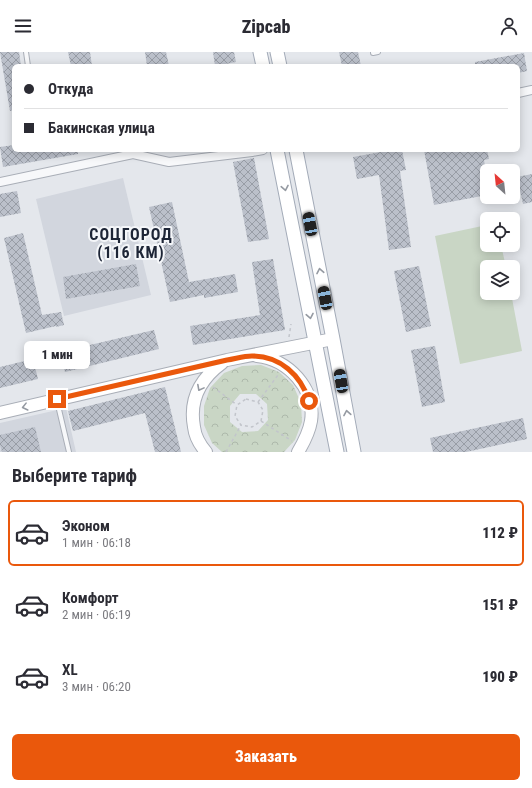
<!DOCTYPE html>
<html lang="ru">
<meta charset="utf-8">
<style>
:root{--surface:#fff;--page:#f7f7f7;--text:#2b2b33;--muted:#7c7c81;--line:#e1e1e2;--accent:#ea580c}
body{margin:0;font-family:"Roboto Condensed",sans-serif;background:var(--page);color:var(--text);height:100vh;display:flex;flex-direction:column;font-size:15px;white-space:nowrap}
*{box-sizing:border-box;margin:0}
p{font-size:13px;color:var(--muted)}
.icon{flex:none;width:22px;height:22px;fill:none;stroke:currentColor;stroke-width:2;stroke-linecap:round;stroke-linejoin:round}
.map{position:relative;height:400px;overflow:hidden}
.sheet{display:flex;flex-direction:column;background:var(--surface);flex:1}
.sheet>*{flex:none}
.top-card{position:absolute;left:12px;top:12px;width:508px;height:88px;border-radius:6px;box-shadow:0 2px 10px #0003;display:grid;align-content:center;height:88px;padding:0 12px;background:var(--surface)}
.needle{width:26px;rotate:333deg}
.fabs{position:absolute;left:480px;top:112px;display:grid;gap:8px}
.fabs a{display:grid;place-items:center;width:40px;height:40px;border-radius:6px;background:var(--surface);box-shadow:0 2px 10px #0003;font-size:20px}
.end{position:absolute;width:18px;height:18px;margin:-9px;border:5px solid #ea580c;background:#fff;box-shadow:0 0 0 2px #fff}
.from{border-radius:50%}
.bubble{position:absolute;height:28px;border-radius:6px;background:var(--surface);box-shadow:0 2px 10px #0003;font-size:13px;font-weight:800;line-height:28px;text-align:center}
.car{position:absolute;width:12px;height:24px;margin:-12px -6px;border-radius:5px;box-shadow:0 0 3px 1px #0007;background:linear-gradient(#222 24%,#8ab4d8 0 40%,#222 0 76%,#8ab4d8 0 86%,#222 0)}
.top-card b{display:flex;align-items:center;gap:14px;height:38px;font-size:15px}
.top-card b+b{border-top:1px solid var(--line)}
.top-card i{width:10px;height:10px;background:var(--text)}
ul{padding:0;list-style:none}
li{display:flex;align-items:center;gap:12px;height:66px;margin:0 8px 6px;padding:0 4px;border:2px solid transparent;border-radius:6px}
li div{flex:1}
li b{display:block;font-size:15px}
li em{font-style:normal;font-weight:800}
li.current{border-color:var(--accent)}
li>.icon{width:36px;height:36px;stroke-width:1.5}
h2{padding:0 12px;font-size:18px;line-height:48px}
.cta{display:flex;gap:8px;margin-top:auto;padding:8px 12px}
.cta a{flex:1;height:46px;border-radius:6px;background:var(--accent);color:#fff;font-size:16px;font-weight:800;line-height:46px;text-align:center}
header{display:flex;justify-content:space-between;align-items:center;height:52px;padding:0 12px;background:var(--surface);font-size:18px;font-weight:800}
.map>svg:first-child{display:block}
.built{fill:#d2d6de}
.grass{fill:#c9d6c5}
.park{fill:url(#park-crowns);fill-rule:evenodd}
.building{fill:url(#building-cross-hatch)}
.lines{fill:none;stroke-linecap:round;stroke-linejoin:round}
.service-casing{stroke:#a9aeb7;stroke-width:6}
.minor-casing{stroke:#a9aeb7;stroke-width:10}
.secondary-casing{stroke:#a9aeb7;stroke-width:14}
.primary-casing{stroke:#a3abb8;stroke-width:15}
.path{stroke:#c2c5cb;stroke-width:1.5;stroke-dasharray:3 3;stroke-linecap:butt}
.service{stroke:#f7f8fa;stroke-width:4}
.minor{stroke:#f7f8fa;stroke-width:8}
.secondary{stroke:#fff;stroke-width:12}
.primary{stroke:#fff;stroke-width:13}
.oneway{stroke:#959aa2}
.route{stroke:#ea580c;stroke-width:5}
.labels{text-anchor:middle;dominant-baseline:central;stroke-width:4;stroke-linejoin:round;paint-order:stroke}
.district-label{font-size:16px;font-weight:bold;letter-spacing:1px;fill:#1d2536;stroke:#f4f6f9}
</style>
<header><svg class="icon" aria-label="menu" viewBox="0 0 24 24"><path d="M4 6h16M4 12h16M4 18h16"/></svg>Zipcab<svg class="icon" aria-label="person" viewBox="0 0 24 24"><circle cx="12" cy="8" r="4"/><path d="M4 21q1-7 8-7t8 7"/></svg></header>
<div class="map">
<svg width="532" height="400" viewBox="0 0 532 400">
<defs>
<pattern id="park-crowns" width="20" height="18" patternUnits="userSpaceOnUse"><rect width="20" height="18" fill="#c9d6c5"/><path d="M2 6a3 3 0 1 1 6 0M12 15a3 3 0 1 1 6 0" fill="none" stroke="#adb8ab"/></pattern>
<pattern id="building-cross-hatch" width="8" height="8" patternUnits="userSpaceOnUse"><rect width="8" height="8" fill="#bbc0ca"/><path d="M0 0l8 8M0 8l8-8" fill="none" stroke="#989da6"/></pattern>
</defs>
<rect width="100%" height="100%" fill="#e4e7ec"/>
<path class="built" d="M123,126L151,243L64,264L36,147Z
M66,356L76,400H0V371Z"/>
<path class="grass" d="M487,173V193H501L506,215H487V241H511L522,299L460,312L435,184Z"/>
<path class="park" d="M261,313L279,320L293,333L301,351L302,370L295,388L284,400H222L212,391L204,373V354L210,336L224,321L242,314ZM240,342H256L267,352L268,368L258,379L242,380L230,370V354Z"/>
<path class="building" d="M0,0H19L21,14H14V58L10,59Z
M68,0H90L92,14H71Z
M145,0H166L169,14H147Z
M213,0H234L236,10L215,14Z
M339,0H358L361,14H342Z
M524,1L527,19L518,21V14H475V10Z
M14,93V98H78V102L3,115L0,95Z
M392,98H402L406,118L400,119L411,195L389,198L379,123L357,127L353,105Z
M424,98H487L489,107L484,108L487,125V143L434,153Z
M254,106L269,187L248,190L233,110Z
M532,122V150L523,152L517,125Z
M17,139L21,161L0,165V142Z
M172,150L189,230L235,222L238,240L204,246V243L170,250L149,155Z
M23,181L42,263L61,260L64,273L56,275V274L26,281L4,186Z
M273,207L285,278L193,293L190,274L260,263L252,210Z
M136,212L140,234L66,247L63,225Z
M419,214L431,274L406,280L394,219Z
M154,278L159,297L65,320L60,300Z
M435,294L445,350L422,355L411,298Z
M33,307L38,327L0,336V315Z
M165,335L181,400H155L145,361L73,379L68,359Z
M523,366L527,387L466,400H433L430,386Z
M35,375L41,400H2L0,393V383Z"/>
<g class="lines">
<defs>
<path id="service" d="M26,0L28,14
M373,0V1L378,0
M57,349L69,400"/>
<path id="minor" d="M518,41L532,38
M0,130L133,102L169,110L252,100L263,98"/>
<path id="secondary" d="M257,304C288,307 316,337 311,369C309,381 304,390 298,400
M0,361L227,308L333,287
M206,400C200,393 195,384 194,375C189,348 200,327 222,311"/>
<path id="primary" d="M260,0L263,14
M277,0L280,14
M277,98L337,400
M296,98L333,287L354,400"/>
</defs>
<use href="#service" class="service-casing"/>
<use href="#minor" class="minor-casing"/>
<use href="#secondary" class="secondary-casing"/>
<use href="#primary" class="primary-casing"/>
<path class="path" d="M289,285L291,272
M213,335L237,353
M246,347L258,350L263,358L261,369L252,375L241,373L235,364L237,353Z
M258,350L278,323
M261,369L292,389
M226,400L241,373"/>
<use href="#service" class="service"/>
<use href="#minor" class="minor"/>
<use href="#secondary" class="secondary"/>
<use href="#primary" class="primary"/>
</g>
<defs><path id="oneway-chevron" d="M-2-3.5L2.5 0L-2 3.5" fill="none" stroke-width="1.6" stroke-linecap="round" stroke-linejoin="round"/></defs>
<g class="oneway">
<use href="#oneway-chevron" transform="translate(285 136) rotate(79)"/>
<use href="#oneway-chevron" transform="translate(320 219) rotate(-101)"/>
<use href="#oneway-chevron" transform="translate(310 264) rotate(79)"/>
<use href="#oneway-chevron" transform="translate(200 336) rotate(118)"/>
<use href="#oneway-chevron" transform="translate(25 355) rotate(166)"/>
<use href="#oneway-chevron" transform="translate(347 361) rotate(-100)"/>
</g>
<g class="lines">
<path class="route" d="M57,347L227,308C235,307 243,304 252,304C280,304 301,323 309,349"/>
</g>
<g class="labels">
<g class="district-label">
<text x="131" y="182">СОЦГОРОД<tspan x="131" dy="18">(116 КМ)</tspan></text>
</g>
</g>
</svg>
<div class="fabs">
<a><svg class="needle" viewBox="-14 -14 28 28"><path d="M0-13l5 13h-10z" fill="#e53935"/><path d="M0 13l5-13h-10z" fill="#7c7c81"/></svg></a>
<a><svg class="icon" aria-label="locate" viewBox="0 0 24 24"><circle cx="12" cy="12" r="6"/><path d="M12 2v4M12 18v4M2 12h4M18 12h4"/></svg></a>
<a><svg class="icon" aria-label="layers" viewBox="0 0 24 24"><path d="M12 4l9 5-9 5-9-5zM3 14l9 5 9-5"/></svg></a>
</div>
<i class="end from" style="left:309px;top:349px"></i>
<i class="end" style="left:57px;top:347px"></i>
<div class="bubble" style="left:24px;top:289px;width:66px">1 мин</div>
<i class="car" style="left:310px;top:172px;rotate:349deg"></i>
<i class="car" style="left:325px;top:246px;rotate:349deg"></i>
<i class="car" style="left:341px;top:329px;rotate:350deg"></i>
<div class="top-card">
<b><i class="from"></i>Откуда</b>
<b><i></i>Бакинская улица</b>
</div>
</div>
<section class="sheet">
<h2>Выберите тариф</h2>
<ul>
<li class="current"><svg class="icon" aria-label="car" viewBox="0 0 24 24"><path d="M5 17H2v-5l4-1 3-4h7l3 4 3 1v5h-3M9 17h6M6 11h13"/><circle cx="7" cy="17" r="2"/><circle cx="17" cy="17" r="2"/></svg><div><b>Эконом</b><p>1 мин · 06:18</p></div><em>112 ₽</em></li>
<li><svg class="icon" aria-label="car" viewBox="0 0 24 24"><path d="M5 17H2v-5l4-1 3-4h7l3 4 3 1v5h-3M9 17h6M6 11h13"/><circle cx="7" cy="17" r="2"/><circle cx="17" cy="17" r="2"/></svg><div><b>Комфорт</b><p>2 мин · 06:19</p></div><em>151 ₽</em></li>
<li><svg class="icon" aria-label="car" viewBox="0 0 24 24"><path d="M5 17H2v-5l4-1 3-4h7l3 4 3 1v5h-3M9 17h6M6 11h13"/><circle cx="7" cy="17" r="2"/><circle cx="17" cy="17" r="2"/></svg><div><b>XL</b><p>3 мин · 06:20</p></div><em>190 ₽</em></li>
</ul>
<div class="cta"><a>Заказать</a></div>
</section>
